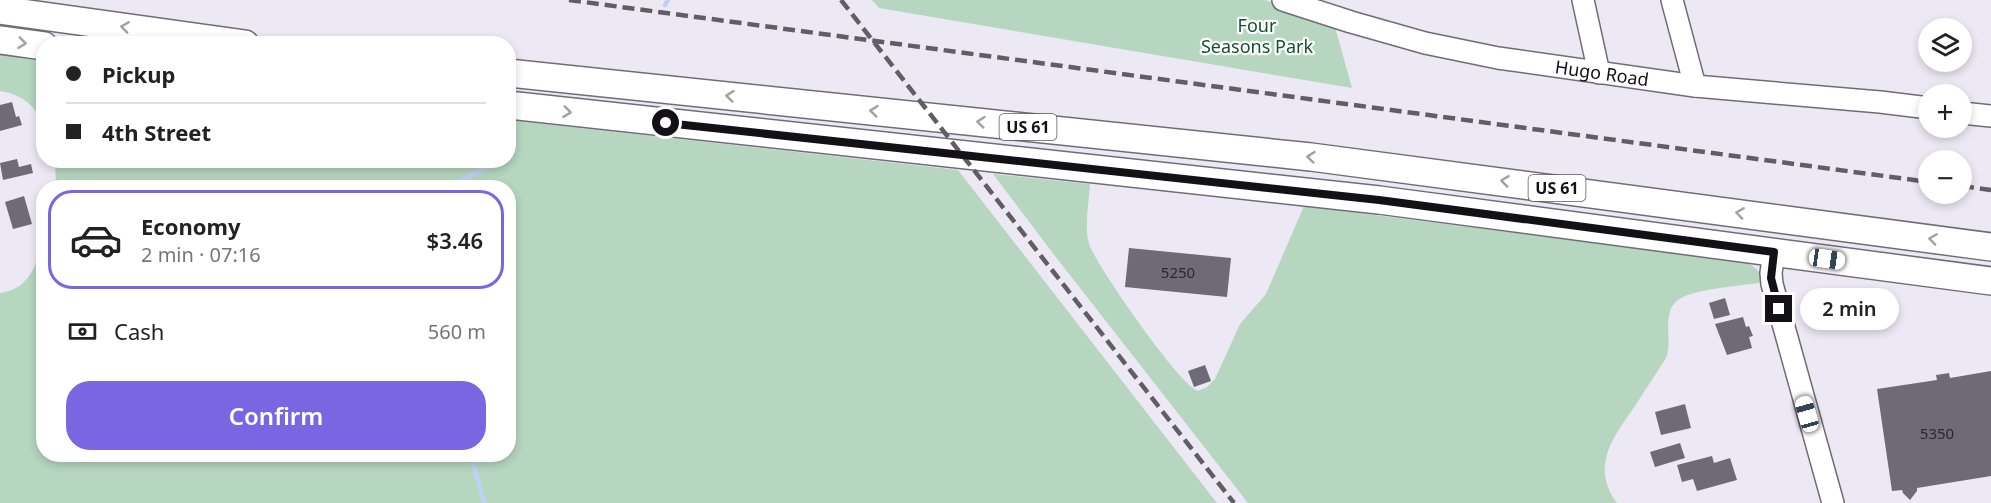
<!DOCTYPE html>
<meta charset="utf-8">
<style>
:root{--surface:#fff;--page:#f2f2f2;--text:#222;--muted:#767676;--line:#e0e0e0;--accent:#7b66e1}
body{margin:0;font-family:"Noto Sans",sans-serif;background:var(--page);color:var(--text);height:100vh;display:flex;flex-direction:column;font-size:22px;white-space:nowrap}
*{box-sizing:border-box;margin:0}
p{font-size:20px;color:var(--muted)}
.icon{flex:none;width:33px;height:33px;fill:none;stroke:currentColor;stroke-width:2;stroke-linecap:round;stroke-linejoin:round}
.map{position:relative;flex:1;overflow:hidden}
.details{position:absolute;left:36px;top:180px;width:480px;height:282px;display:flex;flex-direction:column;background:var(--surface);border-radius:24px;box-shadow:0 3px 9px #0003}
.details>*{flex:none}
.guide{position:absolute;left:36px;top:36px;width:480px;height:132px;border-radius:24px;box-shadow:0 3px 9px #0003;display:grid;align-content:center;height:132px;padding:0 30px;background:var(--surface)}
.buttons{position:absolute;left:1918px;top:18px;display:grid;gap:12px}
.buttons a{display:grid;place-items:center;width:54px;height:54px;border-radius:50%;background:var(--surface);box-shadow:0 3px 9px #0003;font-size:30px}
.end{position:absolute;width:27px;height:27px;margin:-14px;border:8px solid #131116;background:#fff;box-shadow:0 0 0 3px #fff}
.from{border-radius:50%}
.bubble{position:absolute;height:42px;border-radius:21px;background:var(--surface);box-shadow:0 3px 9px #0003;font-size:20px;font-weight:600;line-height:42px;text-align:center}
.car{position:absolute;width:18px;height:36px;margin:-18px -9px;border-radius:8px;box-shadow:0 0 4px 2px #0007;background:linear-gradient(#fff 24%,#345 0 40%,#fff 0 76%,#345 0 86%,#fff 0)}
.guide b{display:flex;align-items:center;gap:21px;height:57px;font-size:22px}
.guide b+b{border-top:2px solid var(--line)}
.guide i{width:15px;height:15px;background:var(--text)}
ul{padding:10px 0 0;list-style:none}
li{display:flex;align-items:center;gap:18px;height:99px;margin:0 12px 9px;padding:0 18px;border:3px solid transparent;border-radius:24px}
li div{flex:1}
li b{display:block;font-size:22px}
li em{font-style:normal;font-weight:600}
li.current{border-color:var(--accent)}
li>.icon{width:54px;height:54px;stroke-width:1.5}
.pay{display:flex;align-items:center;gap:15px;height:66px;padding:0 30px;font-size:22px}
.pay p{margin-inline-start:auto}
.button{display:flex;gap:12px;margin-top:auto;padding:12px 30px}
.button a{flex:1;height:69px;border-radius:24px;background:var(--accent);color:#fff;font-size:24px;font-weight:600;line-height:69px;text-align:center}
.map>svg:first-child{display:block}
.green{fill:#b6d6c0}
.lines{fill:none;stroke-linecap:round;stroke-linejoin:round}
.stream{stroke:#c0d1f4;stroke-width:4.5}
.building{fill:#6f6b76}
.minor-casing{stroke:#706c77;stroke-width:24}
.major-casing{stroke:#706c77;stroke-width:30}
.minor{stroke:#fff;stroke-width:21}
.major{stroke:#fff;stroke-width:27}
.rail{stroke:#605d65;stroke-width:4.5;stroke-dasharray:12 6;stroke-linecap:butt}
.oneway{stroke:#a1a0a2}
.route{stroke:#131116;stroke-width:8}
.labels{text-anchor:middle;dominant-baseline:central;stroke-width:4.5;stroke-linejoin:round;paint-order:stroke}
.number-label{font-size:15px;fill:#2a282e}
.shield{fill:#fff;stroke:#5a585c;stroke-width:1.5}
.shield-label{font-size:16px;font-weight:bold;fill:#131116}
.park-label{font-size:18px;fill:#125030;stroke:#fff}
.street-label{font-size:18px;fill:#131116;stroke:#fff}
</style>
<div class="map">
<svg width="1991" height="503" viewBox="0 0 1991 503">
<rect width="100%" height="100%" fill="#ece9f5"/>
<path class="green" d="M872,0H1265L1335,27L1352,88L879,8Z
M0,55L43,60V122C33,104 21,94 0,91Z
M509,120L958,170L1217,503H0V293C27,290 35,268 43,245L44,454H508V188L56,187L55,161L508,160Z
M993,174L1090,184C1089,203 1084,226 1089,244C1096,265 1180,386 1198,391L1207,387L1215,379L1240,324L1266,294L1304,206L1743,262C1754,265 1760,271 1765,282C1742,286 1700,288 1681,298C1676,301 1671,306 1670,312C1665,328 1672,343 1666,358C1656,374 1645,390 1635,406C1613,437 1590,467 1617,503H1248L1055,256Z"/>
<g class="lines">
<path class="stream" d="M665,5L668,0
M508,152L515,144
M450,188L497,160
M471,454L484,503"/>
</g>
<path class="building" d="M12,102L16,117L19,116L22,125L0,131V105Z
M17,159L19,167L31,164L33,173L3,180L0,163Z
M24,196L32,224L13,229L5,202Z
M1129,248L1231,258L1227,297L1125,287Z
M1725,298L1730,315L1714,319L1709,303Z
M1743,317L1746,327L1749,326L1753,336L1749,337L1752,348L1727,355L1715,324Z
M1205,365L1211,381L1194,387L1188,371Z
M1991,371V476L1917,488V491L1910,500L1903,493L1902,490L1892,491L1877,389L1937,380L1936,375L1949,373L1950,378Z
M1685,404L1691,428L1661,435L1655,412Z
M1680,443L1685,458L1655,467L1650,452Z
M1712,456L1714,463L1730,458L1737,480L1697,491L1693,479L1682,482L1677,465Z"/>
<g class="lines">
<defs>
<g id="minor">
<path id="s1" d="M1283,0L1351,22L1425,43L1498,58L1695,86L1880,102L1929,108"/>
<path d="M1583,0L1599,73"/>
<path d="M1672,0L1695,86"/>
<path d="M1962,113L1991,116"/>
<path d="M1774,252L1771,273L1772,284L1833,503"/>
</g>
<path id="major" d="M0,10L245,44
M0,40L44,46
M508,73L1311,157L1991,247
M508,105L1379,200L1991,281"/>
</defs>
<use href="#minor" class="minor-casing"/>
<use href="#major" class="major-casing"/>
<use href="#minor" class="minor"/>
<use href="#major" class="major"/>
<path class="rail" d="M569,0L1929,182
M841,0L1234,503
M1962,186L1991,190"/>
</g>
<defs><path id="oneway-chevron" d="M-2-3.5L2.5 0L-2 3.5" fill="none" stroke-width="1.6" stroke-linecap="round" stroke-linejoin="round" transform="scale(1.5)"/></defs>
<g class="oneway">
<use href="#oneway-chevron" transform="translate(125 27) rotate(-172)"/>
<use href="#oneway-chevron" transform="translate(22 43) rotate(7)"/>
<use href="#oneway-chevron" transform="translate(730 96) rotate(-174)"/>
<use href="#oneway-chevron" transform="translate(874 111) rotate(-174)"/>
<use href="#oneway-chevron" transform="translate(567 112) rotate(7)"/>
<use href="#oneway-chevron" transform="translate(981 122) rotate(-174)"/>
<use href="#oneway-chevron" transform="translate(1311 157) rotate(-174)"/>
<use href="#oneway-chevron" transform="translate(1505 181) rotate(-173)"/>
<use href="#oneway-chevron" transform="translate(1740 213) rotate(-172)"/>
<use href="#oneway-chevron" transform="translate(1933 239) rotate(-172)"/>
</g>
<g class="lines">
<path class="route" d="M666,123L1379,200L1774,252L1771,278L1779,309"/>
</g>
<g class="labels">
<g class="number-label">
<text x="1178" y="272">5250</text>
<text x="1937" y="433">5350</text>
</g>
<g class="shield">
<rect x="999.5" y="114" width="57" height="26" rx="4.5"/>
<rect x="1528.5" y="175" width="57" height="26" rx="4.5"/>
</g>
<g class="shield-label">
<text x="1028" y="127">US 61</text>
<text x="1557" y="188">US 61</text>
</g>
<g class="park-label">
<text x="1257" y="25">Four<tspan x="1257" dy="21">Seasons Park</tspan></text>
</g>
<g class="street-label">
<text stroke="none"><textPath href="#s1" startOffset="328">Hugo Road</textPath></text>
</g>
</g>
</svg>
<div class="buttons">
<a><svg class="icon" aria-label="layers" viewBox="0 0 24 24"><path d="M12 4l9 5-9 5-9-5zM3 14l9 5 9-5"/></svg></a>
<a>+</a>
<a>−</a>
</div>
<i class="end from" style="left:666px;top:123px"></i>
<i class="end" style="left:1779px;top:309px"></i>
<div class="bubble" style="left:1800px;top:288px;width:99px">2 min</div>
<i class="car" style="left:1827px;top:259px;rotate:98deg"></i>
<i class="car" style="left:1807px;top:414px;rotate:344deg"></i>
<div class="guide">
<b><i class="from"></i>Pickup</b>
<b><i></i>4th Street</b>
</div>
<section class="details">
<ul>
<li class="current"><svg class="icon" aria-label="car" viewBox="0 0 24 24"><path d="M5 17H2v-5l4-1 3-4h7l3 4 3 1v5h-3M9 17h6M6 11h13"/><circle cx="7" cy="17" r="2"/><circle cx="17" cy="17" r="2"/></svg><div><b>Economy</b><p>2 min · 07:16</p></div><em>$3.46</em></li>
</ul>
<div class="pay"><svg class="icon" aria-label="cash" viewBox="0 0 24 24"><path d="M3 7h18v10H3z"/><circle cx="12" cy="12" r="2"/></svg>Cash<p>560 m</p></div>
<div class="button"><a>Confirm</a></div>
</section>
</div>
